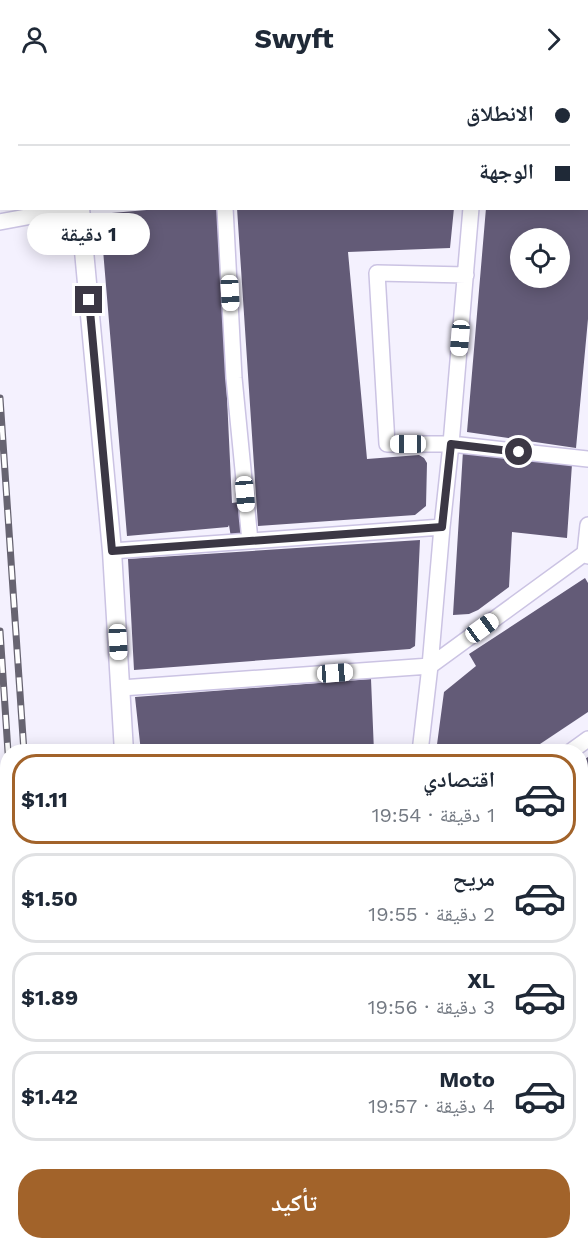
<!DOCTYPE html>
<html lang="ar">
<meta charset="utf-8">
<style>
:root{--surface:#fff;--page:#f6f6f7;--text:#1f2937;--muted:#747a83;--line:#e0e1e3;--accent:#a2632a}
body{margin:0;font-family:"Work Sans","Noto Naskh Arabic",sans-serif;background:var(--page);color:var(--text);direction:rtl;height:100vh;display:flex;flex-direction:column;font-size:22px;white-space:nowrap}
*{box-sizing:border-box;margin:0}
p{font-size:20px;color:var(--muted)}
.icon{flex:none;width:33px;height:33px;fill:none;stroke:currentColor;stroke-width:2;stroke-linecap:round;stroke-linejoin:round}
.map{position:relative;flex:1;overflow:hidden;direction:ltr}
.side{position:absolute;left:0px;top:666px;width:588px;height:506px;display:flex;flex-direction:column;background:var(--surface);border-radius:24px 24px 0 0;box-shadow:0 3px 15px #0003;direction:rtl}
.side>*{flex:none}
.guide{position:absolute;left:0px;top:0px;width:588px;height:132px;box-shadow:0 3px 15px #0003;direction:rtl;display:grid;align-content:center;height:132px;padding:0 18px;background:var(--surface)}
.controls{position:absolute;left:510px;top:150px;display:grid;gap:12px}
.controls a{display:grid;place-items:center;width:60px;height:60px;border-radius:50%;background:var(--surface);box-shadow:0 3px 15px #0003;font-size:30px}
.end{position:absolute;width:27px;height:27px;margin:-14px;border:8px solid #3b3744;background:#fff;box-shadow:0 0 0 3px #fff}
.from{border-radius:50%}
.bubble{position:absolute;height:42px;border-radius:21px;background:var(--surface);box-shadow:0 3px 15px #0003;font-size:20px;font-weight:700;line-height:42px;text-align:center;direction:rtl}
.car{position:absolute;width:18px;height:36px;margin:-18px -9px;border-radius:8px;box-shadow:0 0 4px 2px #0007;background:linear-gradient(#fff 24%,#345 0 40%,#fff 0 76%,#345 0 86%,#fff 0)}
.guide b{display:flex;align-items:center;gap:21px;height:57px;font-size:22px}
.guide b+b{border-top:2px solid var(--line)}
.guide i{width:15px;height:15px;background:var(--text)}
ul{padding:10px 0 0;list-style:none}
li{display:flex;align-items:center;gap:18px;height:90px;margin:0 12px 9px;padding:0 6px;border:3px solid var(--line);border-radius:24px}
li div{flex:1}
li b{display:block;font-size:22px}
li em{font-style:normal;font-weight:700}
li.current{border-color:var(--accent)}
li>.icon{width:54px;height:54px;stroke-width:1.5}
.cta{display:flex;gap:12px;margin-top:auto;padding:12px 18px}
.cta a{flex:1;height:69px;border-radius:24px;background:var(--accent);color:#fff;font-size:24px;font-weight:700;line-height:69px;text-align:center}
header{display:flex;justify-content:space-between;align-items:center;height:78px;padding:0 18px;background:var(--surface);font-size:27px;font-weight:700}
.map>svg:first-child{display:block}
.green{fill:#d3ead9}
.building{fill:#635b77;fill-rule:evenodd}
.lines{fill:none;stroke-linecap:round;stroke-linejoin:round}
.minor-casing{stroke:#cbc3e3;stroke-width:18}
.tertiary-casing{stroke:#cbc3e3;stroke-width:21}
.minor{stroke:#fff;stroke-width:15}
.tertiary{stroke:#fff;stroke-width:18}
.rail-casing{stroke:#676471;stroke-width:7}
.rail{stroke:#fff;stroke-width:4.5;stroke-dasharray:14;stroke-linecap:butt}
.route{stroke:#3b3744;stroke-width:8}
</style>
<header><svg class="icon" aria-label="forward" viewBox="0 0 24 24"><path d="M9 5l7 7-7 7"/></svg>Swyft<svg class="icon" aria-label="person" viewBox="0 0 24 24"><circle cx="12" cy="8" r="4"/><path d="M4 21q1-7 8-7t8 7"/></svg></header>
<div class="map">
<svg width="588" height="1171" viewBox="0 0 588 1171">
<rect width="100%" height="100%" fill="#f4f1fe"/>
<path class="green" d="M581,921L588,925V1171H500L487,1164H580Z"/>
<path class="building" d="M170,130H218L232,425L253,422L259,462L232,466L229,447L228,449L127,458L100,136Z
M237,130H454L450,170L348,174L367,381L419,377L424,380L427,385L426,428L415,437L258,448Z
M486,130H588V241L576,370L467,354ZM520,160H560V200H520Z
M463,373L572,386L567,460L512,454L509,509L478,532L469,536L453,537Z
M420,462L415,568L410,571L134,592L128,481Z
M585,500L588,505V634L528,674H436L444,614L476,588L469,576Z
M371,601L374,674H141L135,619Z
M588,679V806L580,795V684Z
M79,1164H125L126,1171H80Z"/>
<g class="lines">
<defs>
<path id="minor" d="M486,2V0
M586,114H588
M225,130L234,300L250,463
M0,144L75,130
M466,197L377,195L387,366H451L588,381
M588,447L585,475L588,478
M112,473L442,449
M121,610L430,588L585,475
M420,674L430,588L442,449L451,366L471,130
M570,674L588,661
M580,810L588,821
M580,849L588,844
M0,1011L8,1010"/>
<path id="tertiary" d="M67,0V2
M80,130L112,473L124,674
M144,1164C154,1170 163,1170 172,1164"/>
</defs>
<use href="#minor" class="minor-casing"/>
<use href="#tertiary" class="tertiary-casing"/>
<use href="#minor" class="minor"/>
<use href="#tertiary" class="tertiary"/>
<defs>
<path id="rail" d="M0,320L24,674
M0,553L8,674
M0,1114L8,1047
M10,1171L11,1164"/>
</defs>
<use href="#rail" class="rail-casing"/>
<use href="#rail" class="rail"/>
</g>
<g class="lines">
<path class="route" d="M89,222L112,473L442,449L451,366L519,374"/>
</g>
</svg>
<div class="controls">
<a><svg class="icon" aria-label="locate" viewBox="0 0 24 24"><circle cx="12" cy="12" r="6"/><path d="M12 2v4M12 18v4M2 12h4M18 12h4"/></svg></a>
</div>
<i class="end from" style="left:519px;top:374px"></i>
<i class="end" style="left:89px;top:222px"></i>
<div class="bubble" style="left:27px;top:135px;width:123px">1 دقيقة</div>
<i class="car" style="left:230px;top:215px;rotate:177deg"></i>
<i class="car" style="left:460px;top:260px;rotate:185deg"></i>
<i class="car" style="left:408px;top:366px;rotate:270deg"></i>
<i class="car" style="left:245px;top:416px;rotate:175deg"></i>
<i class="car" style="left:482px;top:550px;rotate:54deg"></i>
<i class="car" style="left:118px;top:564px;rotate:177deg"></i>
<i class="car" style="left:335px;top:595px;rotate:86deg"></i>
<div class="guide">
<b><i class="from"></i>الانطلاق</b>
<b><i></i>الوجهة</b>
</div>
<section class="side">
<ul>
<li class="current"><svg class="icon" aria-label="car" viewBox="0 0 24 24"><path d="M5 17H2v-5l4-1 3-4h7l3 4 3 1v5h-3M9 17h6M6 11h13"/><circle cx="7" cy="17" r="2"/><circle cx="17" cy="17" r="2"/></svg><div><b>اقتصادي</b><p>1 دقيقة · 19:54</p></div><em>$1.11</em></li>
<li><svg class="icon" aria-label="car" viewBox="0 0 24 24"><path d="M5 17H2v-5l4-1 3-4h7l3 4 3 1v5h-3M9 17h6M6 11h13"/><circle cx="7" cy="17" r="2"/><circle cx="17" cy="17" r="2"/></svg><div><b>مريح</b><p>2 دقيقة · 19:55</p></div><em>$1.50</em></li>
<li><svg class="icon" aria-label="car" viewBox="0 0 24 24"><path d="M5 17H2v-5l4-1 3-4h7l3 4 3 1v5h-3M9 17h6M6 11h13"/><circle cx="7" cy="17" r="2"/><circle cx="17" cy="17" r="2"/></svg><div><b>XL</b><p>3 دقيقة · 19:56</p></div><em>$1.89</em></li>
<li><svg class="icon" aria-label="car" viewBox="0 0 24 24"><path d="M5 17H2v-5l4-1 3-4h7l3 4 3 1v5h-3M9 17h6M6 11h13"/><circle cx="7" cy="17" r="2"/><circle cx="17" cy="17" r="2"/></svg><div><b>Moto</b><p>4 دقيقة · 19:57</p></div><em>$1.42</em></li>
</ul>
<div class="cta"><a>تأكيد</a></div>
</section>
</div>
